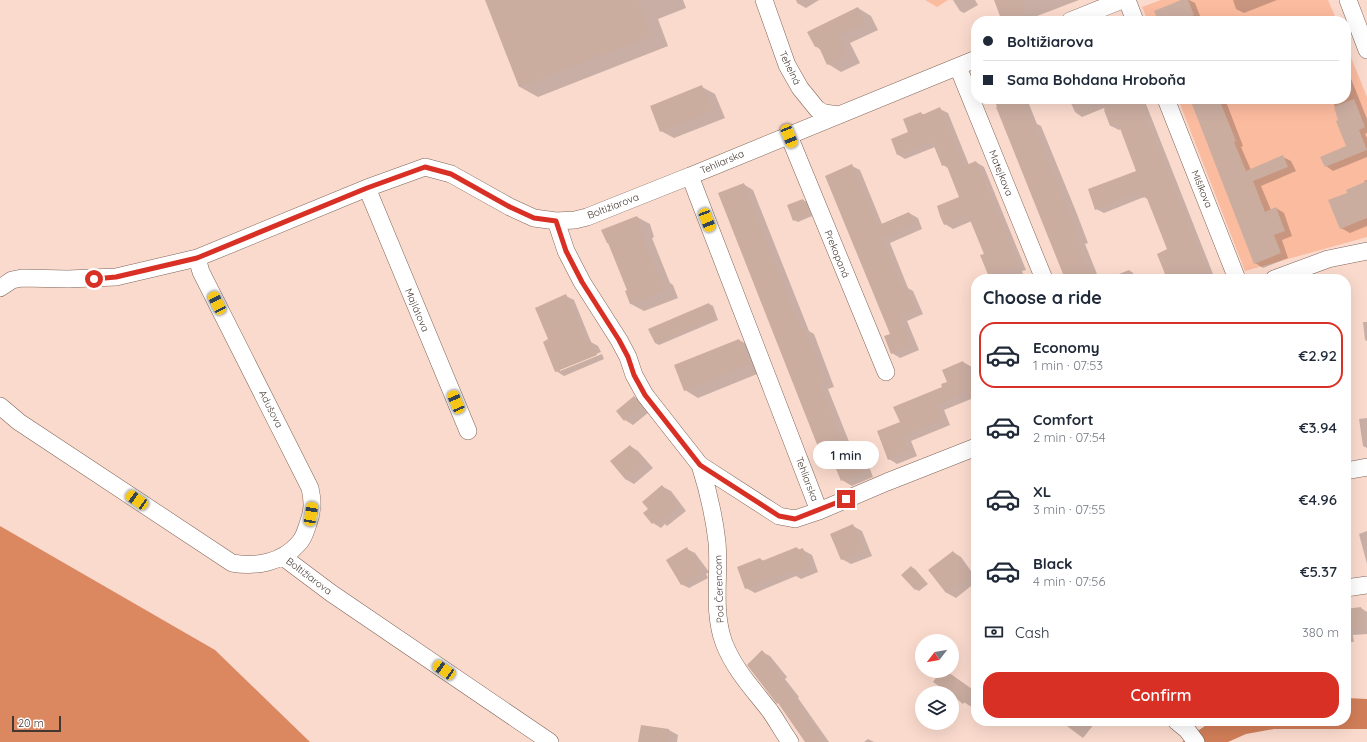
<!DOCTYPE html>
<meta charset="utf-8">
<style>
:root{--surface:#fff;--page:#f2f2f3;--text:#1f2937;--muted:#747a83;--line:#e0e1e3;--accent:#d93025}
body{margin:0;font-family:Quicksand,sans-serif;background:var(--page);color:var(--text);height:100vh;display:flex;flex-direction:column;font-size:15px;white-space:nowrap}
*{box-sizing:border-box;margin:0}
p{font-size:13px;color:var(--muted)}
.icon{flex:none;width:22px;height:22px;fill:none;stroke:currentColor;stroke-width:2;stroke-linecap:round;stroke-linejoin:round}
.map{position:relative;flex:1;overflow:hidden}
.panel{position:absolute;left:971px;top:274px;width:380px;height:452px;display:flex;flex-direction:column;background:var(--surface);border-radius:16px;box-shadow:0 4px 16px #0002}
.panel>*{flex:none}
.banner{position:absolute;left:971px;top:16px;width:380px;height:88px;border-radius:16px;box-shadow:0 4px 16px #0002;display:grid;align-content:center;height:88px;padding:0 12px;background:var(--surface)}
.needle{width:26px;rotate:239deg}
.controls{position:absolute;left:915px;top:634px;display:grid;gap:8px}
.controls a{display:grid;place-items:center;width:44px;height:44px;border-radius:50%;background:var(--surface);box-shadow:0 4px 16px #0002;font-size:20px}
.scale{position:absolute;left:12px;bottom:10px;width:49px;box-sizing:border-box;padding-left:4px;border:2px solid #433731;border-top:0;font-size:11px;line-height:14px;white-space:nowrap;color:#433731;-webkit-text-stroke:3px #fff;paint-order:stroke}
.end{position:absolute;width:18px;height:18px;margin:-9px;border:5px solid #d93025;background:#fff;box-shadow:0 0 0 2px #fff}
.from{border-radius:50%}
.bubble{position:absolute;height:28px;border-radius:14px;background:var(--surface);box-shadow:0 4px 16px #0002;font-size:13px;font-weight:600;line-height:28px;text-align:center}
.car{position:absolute;width:12px;height:24px;margin:-12px -6px;border-radius:5px;box-shadow:0 0 3px 1px #0007;background:linear-gradient(#f5c518 24%,#345 0 40%,#f5c518 0 76%,#345 0 86%,#f5c518 0)}
.banner b{display:flex;align-items:center;gap:14px;height:38px;font-size:15px}
.banner b+b{border-top:1px solid var(--line)}
.banner i{width:10px;height:10px;background:var(--text)}
ul{padding:0;list-style:none}
li{display:flex;align-items:center;gap:12px;height:66px;margin:0 8px 6px;padding:0 4px;border:2px solid transparent;border-radius:16px}
li div{flex:1}
li b{display:block;font-size:15px}
li em{font-style:normal;font-weight:600}
li.active{border-color:var(--accent)}
li>.icon{width:36px;height:36px;stroke-width:1.5}
h2{padding:0 12px;font-size:18px;line-height:48px}
.pay{display:flex;align-items:center;gap:10px;height:44px;padding:0 12px;font-size:15px}
.pay p{margin-inline-start:auto}
.action{display:flex;gap:8px;margin-top:auto;padding:8px 12px}
.action a{flex:1;height:46px;border-radius:16px;background:var(--accent);color:#fff;font-size:16px;font-weight:600;line-height:46px;text-align:center}
.map>svg:first-child{display:block}
.green{fill:#fbbb9f}
.forest{fill:#db8760}
.water{fill:#d17e58}
.shadow{fill:#0003}
.building{fill:#cbada0}
.lines{fill:none;stroke-linecap:round;stroke-linejoin:round}
.street-casing{stroke:#7f6458;stroke-width:18}
.street{stroke:#fff;stroke-width:17}
.route{stroke:#d93025;stroke-width:5}
.labels{text-anchor:middle;dominant-baseline:central;stroke-width:3.5;stroke-linejoin:round;paint-order:stroke}
.street-label{font-size:10px;fill:#433731;stroke:#fff}
</style>
<div class="map">
<svg width="1367" height="742" viewBox="0 0 1367 742">
<rect width="100%" height="100%" fill="#fadacd"/>
<path class="green" d="M925,0H948L937,7Z
M1161,0H1328L1337,21H1148L1142,7Z
M1346,45L1367,97V237L1245,271L1178,99H1346Z"/>
<path class="forest" d="M0,526L215,650L310,742H0Z"/>
<path class="water" d="M1346,698L1367,699V729H1274L1246,734L1228,742H1182L1212,721H1346Z"/>
<path class="shadow" d="M486,0H683L686,8L658,19L668,46L538,97L520,87Z
M796,0H819L806,8L797,3Z
M953,0H975L978,5L964,13L960,11Z
M995,0H1079L1037,16L1038,18L1031,21H1007L1002,18Z
M1184,0H1189L1195,3L1202,21H1159Z
M1233,0H1277L1244,13L1236,9Z
M858,8L871,16L878,30L850,43L860,63L841,72L828,64L821,50L815,46Z
M1346,66L1367,119V133L1365,134L1367,138V157L1333,171L1326,166L1347,146L1340,120L1332,99H1346Z
M702,87L715,94L725,118L674,138L661,131Z
M994,99H1027L1037,124L1041,126L1077,214L1088,243L1085,244L1099,279H1066Z
M1069,99H1144L1215,279H1169V250L1149,200L1144,197L1104,213L1096,209L1137,171L1121,129L1119,130L1111,126L1104,108L1082,117L1075,112Z
M1191,99H1225L1243,146L1241,147L1251,170L1283,157L1291,161L1296,171L1261,186L1271,210L1276,208L1284,213L1292,236L1282,240L1288,258L1263,268L1255,263Z
M940,109L948,113L969,165L976,162L984,167L1026,270L1022,271L1025,279H990L982,256L985,254L972,221L953,229L945,224L960,198L948,168L943,165L935,147L905,159L897,154L921,113L924,115Z
M852,166L860,170L882,224L909,213L918,218L922,229L890,243L908,288L913,291L923,314L907,321L919,350L900,358L892,353V334Z
M1367,180V226L1350,233L1341,228L1349,193L1366,183L1364,181Z
M743,184L753,190L809,331L814,334L834,387L828,389L850,444L852,443L862,448L873,477L852,486L842,480L837,467H834L825,462Z
M803,200L807,202L812,216L798,222L794,220Z
M637,217L650,224L654,237L652,238L670,283L673,285L678,298L644,311L631,304L626,291H628L610,244L607,243Z
M1129,270L1133,273L1136,279H1121L1119,274Z
M566,296L574,300L591,342L598,346L601,352L560,369V371L602,354L604,359L564,376L556,371L549,340Z
M709,304L713,306L718,320L659,345L655,343Z
M1346,310L1350,335H1346Z
M1363,322H1367V341L1365,340Z
M739,340L752,347L762,372L698,398L685,390Z
M963,362L972,367L976,378V397L944,410L950,425L911,441L917,456L897,464L889,459L901,422L943,388Z
M634,397L643,402L649,412L633,425L625,420Z
M1367,418V448L1363,446L1359,419Z
M630,446L638,451L653,468L634,484L625,479Z
M663,487L671,491L686,511L667,526L665,524L661,528L653,523L649,509Z
M853,526L862,531L872,556L851,564L842,559Z
M1367,531V564L1359,534Z
M796,548L801,550H803L812,555L818,572L801,579L796,576L755,593L746,588L760,559L764,561Z
M687,549L695,553L709,572L706,574L708,578L689,588L681,584Z
M953,552L961,557L976,578V582L956,598L947,593L930,570Z
M911,567L915,569L928,584L919,591L915,589Z
M1361,608L1367,612V634L1353,635L1354,642H1346V610Z
M976,621V630L972,624Z
M762,652L770,656L787,677L785,679L799,697L798,698L829,742H806L780,704L748,664Z
M943,671H945L952,675L976,692V703L973,708L950,693Z
M1060,721H1093L1095,723L1083,738Z
M642,726L669,730L678,735L677,742H639Z
M868,739L874,742H864Z"/>
<path class="building" d="M485,0H637L651,36L519,87Z
M994,0H1023L1027,11L1012,18L1011,15L1001,19Z
M1181,0H1188L1194,15L1180,21H1158L1154,11Z
M858,7L865,23L838,36L847,55L827,65L818,45L815,47L807,32Z
M702,85L712,111L660,132L650,106Z
M1016,99H1021L1030,121L1032,120L1080,238L1077,239L1093,279H1065L996,107Z
M1133,99H1139L1210,279H1167L1157,254L1167,249L1146,196L1143,198L1141,191L1095,210L1088,189L1136,171L1118,123L1110,126L1104,110Z
M1190,99H1219L1236,141L1234,142L1246,171L1283,155L1288,167L1253,181L1265,212L1276,207L1285,231L1274,235L1281,253L1254,264Z
M1354,99L1365,127L1359,130L1367,150L1325,167L1320,157L1346,146L1336,121L1338,120L1334,107Z
M940,107L964,166L976,161L1018,265L989,277L980,255L984,254L968,215L944,225L940,216L937,206L959,197L946,164L942,166L932,141L897,155L891,139L908,132L903,119L921,112L922,115Z
M852,164L877,226L909,212L914,224L882,238L901,287L905,285L915,309L899,316L911,346L891,354L884,336L890,334L825,176Z
M1367,181V218L1340,229L1328,200L1347,193L1346,190Z
M744,183L801,329L804,328L825,381L819,383L843,445L852,442L864,471L841,481L832,459L824,462L718,193Z
M803,199L809,214L793,221L787,205Z
M637,216L642,229L640,230L658,277L660,276L665,290L630,304L625,291L627,290L608,243H607L601,230Z
M566,294L586,342L590,340L597,355L555,372L543,342L548,339L535,308Z
M709,303L715,318L655,343L648,329Z
M739,339L750,364L684,391L674,365Z
M963,361L975,390L936,405L942,420L903,436L909,451L888,460L877,431L900,422L893,407L942,387L941,384L947,382L942,370Z
M634,396L641,406L624,421L616,411Z
M630,445L645,463L625,479L610,461Z
M662,485L679,506L659,522L657,520L652,524L643,513L648,509L642,502Z
M853,524L864,551L841,560L830,534Z
M687,547L692,557L694,556L701,568L698,569L700,573L681,585L666,560Z
M797,547L798,550L803,548L810,567L791,575L790,571L745,589L737,567L760,558L762,561Z
M953,551L970,575L946,593L928,570Z
M911,566L925,582L915,590L901,575Z
M1361,607L1364,628L1346,630V609Z
M762,650L780,672L778,674L792,692L791,693L824,742H805L778,703L777,704L747,665Z
M941,671H946L973,690L963,704L952,695V693H949L933,682Z
M641,725L669,729L668,742H638Z"/>
<g class="lines">
<defs>
<path id="street" d="M764,0L787,65L800,88L817,109L824,113L839,115
M1127,0L1135,21
M1348,0L1367,50
M1070,21L1122,0
M958,67L1044,279
M1166,99L1237,279
M789,136L886,372
M367,188L468,431
M556,221L566,251L582,282L619,340L628,357L634,375L645,395L700,465L779,516L795,519L819,511L887,482L976,447
M1274,279L1328,259L1367,251
M0,288L12,280L22,278L68,279L116,277L197,258L367,188L425,167L451,174L510,207L534,218L556,221L575,220L587,217L690,176
M0,406L19,422L232,563C256,567 282,563 299,543C304,538 306,530 308,524C313,511 313,501 310,488L201,272L197,258
M700,465C708,490 714,516 717,542C720,576 712,610 724,643C734,669 753,689 770,711C777,721 783,732 790,742
M1346,471L1367,467
M819,511L690,176L976,59
M283,557L331,593L550,742
M1346,588L1367,585
M1176,721L1187,730L1196,742"/>
</defs>
<use href="#street" class="street-casing"/>
<use href="#street" class="street"/>
</g>
<g class="lines">
<path class="route" d="M94,279L116,277L197,258L367,188L425,167L451,174L510,207L534,218L556,221L566,251L582,282L619,340L628,357L634,375L645,395L700,465L779,516L795,519L846,499"/>
</g>
<g class="labels">
<g class="street-label">
<text transform="translate(790 68) rotate(64)">Tehelná</text>
<text transform="translate(722 162) rotate(-23)">Tehliarska</text>
<text transform="translate(1001 173) rotate(68)">Matejkova</text>
<text transform="translate(1202 189) rotate(68)">Mišíkova</text>
<text transform="translate(613 206) rotate(-21)">Boltižiarova</text>
<text transform="translate(837 254) rotate(68)">Prekopaná</text>
<text transform="translate(417 310) rotate(67)">Majlátova</text>
<text transform="translate(271 409) rotate(63)">Adušova</text>
<text transform="translate(807 479) rotate(69)">Tehliarska</text>
<text transform="translate(309 576) rotate(37)">Boltižiarova</text>
<text transform="translate(719 589) rotate(-92)">Pod Čerencom</text>
</g>
</g>
</svg>
<div class="controls">
<a><svg class="needle" viewBox="-14 -14 28 28"><path d="M0-13l5 13h-10z" fill="#e53935"/><path d="M0 13l5-13h-10z" fill="#747a83"/></svg></a>
<a><svg class="icon" aria-label="layers" viewBox="0 0 24 24"><path d="M12 4l9 5-9 5-9-5zM3 14l9 5 9-5"/></svg></a>
</div>
<div class="scale">20 m</div>
<i class="end from" style="left:94px;top:279px"></i>
<i class="end" style="left:846px;top:499px"></i>
<div class="bubble" style="left:813px;top:441px;width:66px">1 min</div>
<i class="car" style="left:789px;top:136px;rotate:158deg"></i>
<i class="car" style="left:707px;top:220px;rotate:159deg"></i>
<i class="car" style="left:217px;top:303px;rotate:333deg"></i>
<i class="car" style="left:456px;top:402px;rotate:337deg"></i>
<i class="car" style="left:137px;top:500px;rotate:304deg"></i>
<i class="car" style="left:311px;top:514px;rotate:9deg"></i>
<i class="car" style="left:444px;top:670px;rotate:304deg"></i>
<div class="banner">
<b><i class="from"></i>Boltižiarova</b>
<b><i></i>Sama Bohdana Hroboňa</b>
</div>
<section class="panel">
<h2>Choose a ride</h2>
<ul>
<li class="active"><svg class="icon" aria-label="car" viewBox="0 0 24 24"><path d="M5 17H2v-5l4-1 3-4h7l3 4 3 1v5h-3M9 17h6M6 11h13"/><circle cx="7" cy="17" r="2"/><circle cx="17" cy="17" r="2"/></svg><div><b>Economy</b><p>1 min · 07:53</p></div><em>€2.92</em></li>
<li><svg class="icon" aria-label="car" viewBox="0 0 24 24"><path d="M5 17H2v-5l4-1 3-4h7l3 4 3 1v5h-3M9 17h6M6 11h13"/><circle cx="7" cy="17" r="2"/><circle cx="17" cy="17" r="2"/></svg><div><b>Comfort</b><p>2 min · 07:54</p></div><em>€3.94</em></li>
<li><svg class="icon" aria-label="car" viewBox="0 0 24 24"><path d="M5 17H2v-5l4-1 3-4h7l3 4 3 1v5h-3M9 17h6M6 11h13"/><circle cx="7" cy="17" r="2"/><circle cx="17" cy="17" r="2"/></svg><div><b>XL</b><p>3 min · 07:55</p></div><em>€4.96</em></li>
<li><svg class="icon" aria-label="car" viewBox="0 0 24 24"><path d="M5 17H2v-5l4-1 3-4h7l3 4 3 1v5h-3M9 17h6M6 11h13"/><circle cx="7" cy="17" r="2"/><circle cx="17" cy="17" r="2"/></svg><div><b>Black</b><p>4 min · 07:56</p></div><em>€5.37</em></li>
</ul>
<div class="pay"><svg class="icon" aria-label="cash" viewBox="0 0 24 24"><path d="M3 7h18v10H3z"/><circle cx="12" cy="12" r="2"/></svg>Cash<p>380 m</p></div>
<div class="action"><a>Confirm</a></div>
</section>
</div>
